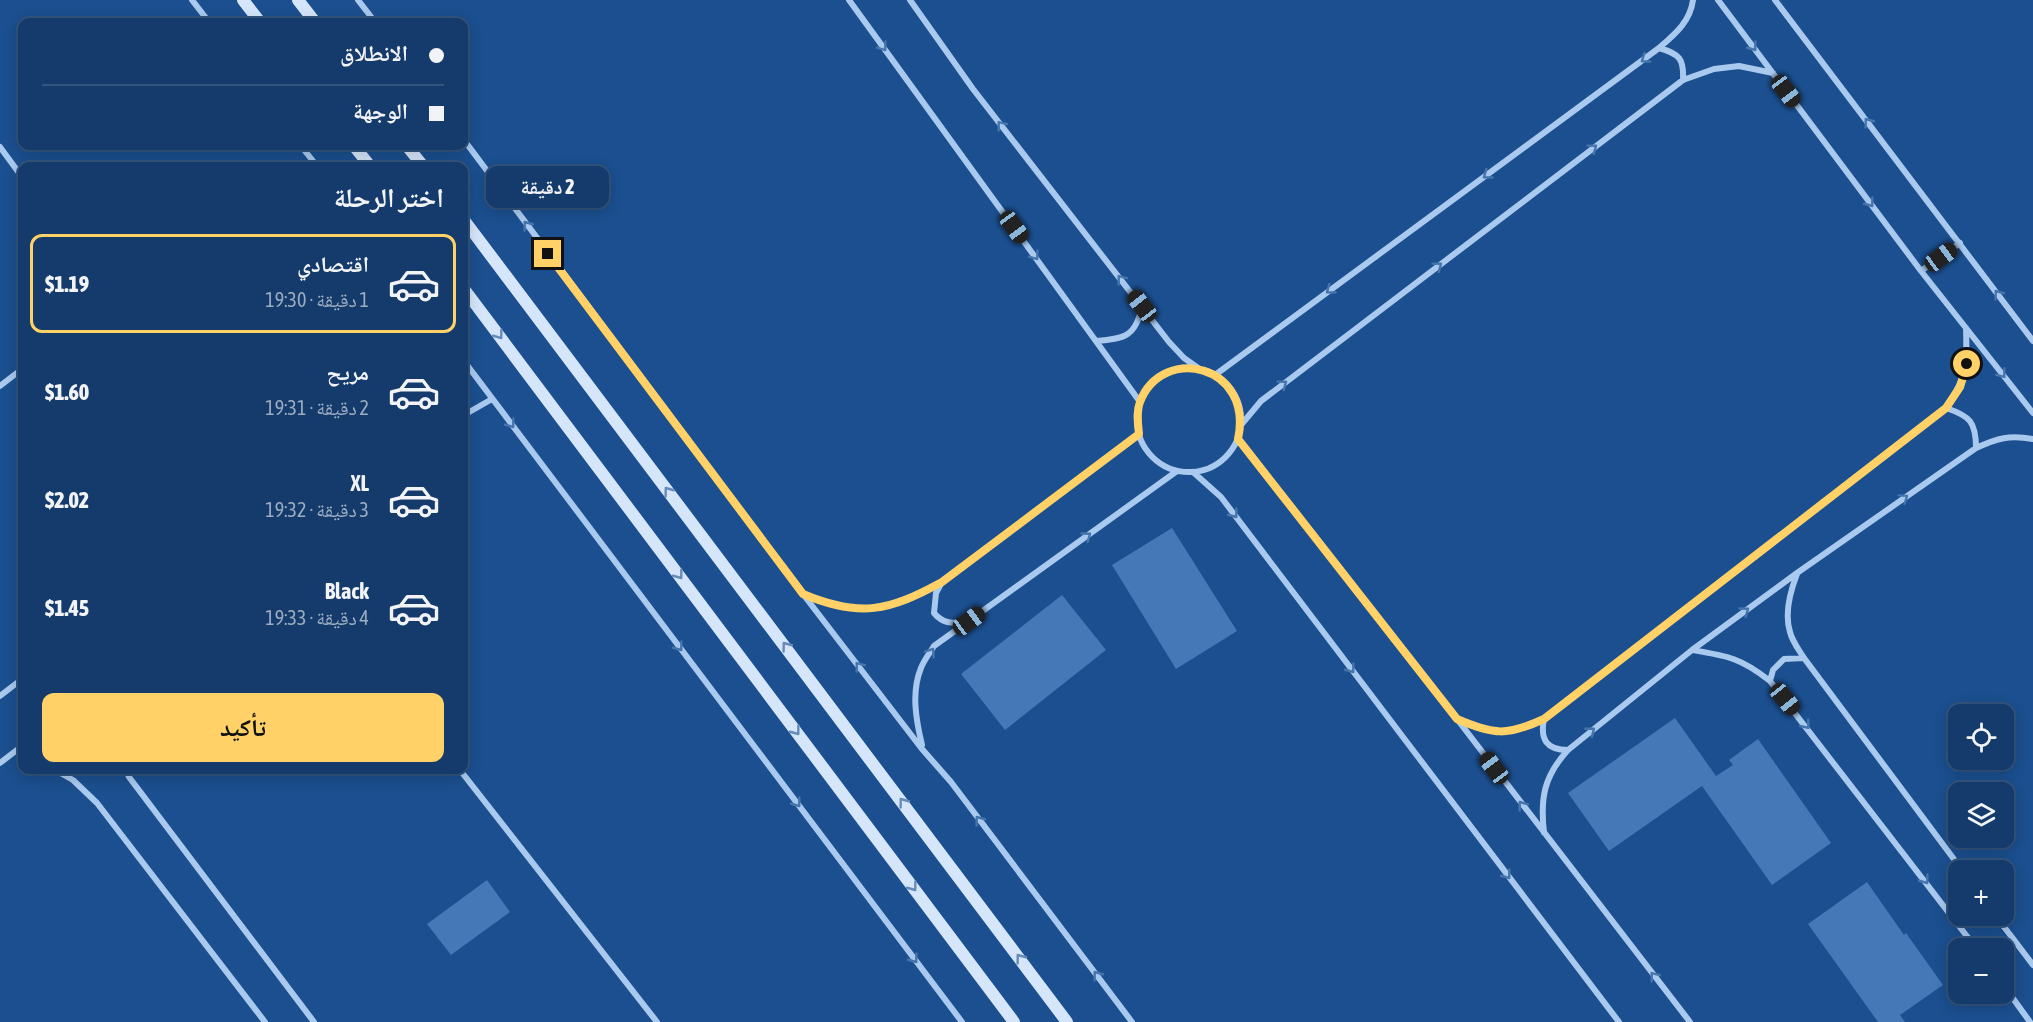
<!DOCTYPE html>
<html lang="ar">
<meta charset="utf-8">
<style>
:root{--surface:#143b6b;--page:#214673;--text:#f1f3f6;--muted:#9dadc1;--line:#33557e;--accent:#ffd166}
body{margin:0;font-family:"Asap Condensed","Noto Naskh Arabic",sans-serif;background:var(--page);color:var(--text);direction:rtl;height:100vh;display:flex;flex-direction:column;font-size:22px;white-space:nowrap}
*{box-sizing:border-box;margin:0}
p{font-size:20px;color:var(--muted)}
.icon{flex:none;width:33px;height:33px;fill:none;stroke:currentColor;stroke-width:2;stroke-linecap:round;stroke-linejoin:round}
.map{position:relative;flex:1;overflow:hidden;direction:ltr}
.side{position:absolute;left:18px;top:162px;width:450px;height:612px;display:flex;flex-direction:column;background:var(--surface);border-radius:12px;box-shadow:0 3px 15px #0003,0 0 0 2px var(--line);direction:rtl}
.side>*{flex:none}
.guide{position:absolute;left:18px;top:18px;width:450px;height:132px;border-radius:12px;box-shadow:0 3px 15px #0003,0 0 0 2px var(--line);direction:rtl;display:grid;align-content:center;height:132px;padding:0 24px;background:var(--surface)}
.fabs{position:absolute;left:1948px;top:704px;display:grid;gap:12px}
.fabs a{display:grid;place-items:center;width:66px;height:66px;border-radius:12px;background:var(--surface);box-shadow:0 3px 15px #0003,0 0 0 2px var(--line);font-size:30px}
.end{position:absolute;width:27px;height:27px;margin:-14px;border:8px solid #ffd166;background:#111;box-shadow:0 0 0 3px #111}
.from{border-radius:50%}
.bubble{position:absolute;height:42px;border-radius:12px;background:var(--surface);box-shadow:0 3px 15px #0003,0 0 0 2px var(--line);font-size:20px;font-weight:800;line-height:42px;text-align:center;direction:rtl}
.car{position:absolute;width:18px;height:36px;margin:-18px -9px;border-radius:8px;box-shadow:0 0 4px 2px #0007;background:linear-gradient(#222 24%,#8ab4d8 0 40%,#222 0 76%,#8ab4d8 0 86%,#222 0)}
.guide b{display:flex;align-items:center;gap:21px;height:57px;font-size:22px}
.guide b+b{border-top:2px solid var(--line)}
.guide i{width:15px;height:15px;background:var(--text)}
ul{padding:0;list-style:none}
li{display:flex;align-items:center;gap:18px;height:99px;margin:0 12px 9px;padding:0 12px;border:3px solid transparent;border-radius:12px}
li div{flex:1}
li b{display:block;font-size:22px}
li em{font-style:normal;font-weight:800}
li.on{border-color:var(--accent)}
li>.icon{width:54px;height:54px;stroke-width:1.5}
h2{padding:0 24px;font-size:27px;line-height:72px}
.action{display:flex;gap:12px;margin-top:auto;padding:12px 24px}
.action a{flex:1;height:69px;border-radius:12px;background:var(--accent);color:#111;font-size:24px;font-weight:800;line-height:69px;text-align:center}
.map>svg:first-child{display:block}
.building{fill:#4478b7}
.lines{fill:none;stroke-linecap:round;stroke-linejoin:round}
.street{stroke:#a9c9ee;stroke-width:6}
.secondary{stroke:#d6e6fa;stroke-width:12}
.oneway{stroke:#4674ac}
.oneway2{stroke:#668bba}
.route{stroke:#ffd166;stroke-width:8}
</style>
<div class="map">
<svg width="2033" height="1022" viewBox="0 0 2033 1022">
<rect width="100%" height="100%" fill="#1b4f8f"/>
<path class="building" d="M1172,528L1237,631L1176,669L1112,565Z
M1062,595L1106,650L1005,730L961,674Z
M1675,718L1716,776L1733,765L1729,760L1758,739L1831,843L1772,885L1702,786L1609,851L1568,793Z
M487,880L510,912L451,955L427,924Z
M1867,882L1904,935L1906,933L1943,985L1900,1015L1905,1022H1878L1808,924Z"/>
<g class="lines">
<path class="street" d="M192,0L209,22
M358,0L375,22
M849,0L1140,402
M910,0L973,89L1169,342L1184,358L1201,370
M1718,0L1921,271L2033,413
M1775,0L2033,341
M1659,48C1680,54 1684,59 1683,80
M464,140L803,594L922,749L951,782L1132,1022
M301,146L317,166
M0,147L22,177
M1921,271L1960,243
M1096,341C1125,339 1136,336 1142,306
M464,361L962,1022
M1137 420a52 52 0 1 1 104 0a52 52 0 1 1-104 0Z
M1215,375L1659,48C1675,34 1690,22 1693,0
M0,386L22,369
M1946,408C1970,416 1976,422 1976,448
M464,415L492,399
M1241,425L1261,401L1683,80L1714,69L1739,66L1773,73
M1238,439L1457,719L1690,1022
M1193,472L1221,497L1619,1022
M1797,574C1790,592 1784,613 1790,632C1792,641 1799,650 1804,658L1962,870
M942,582L936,593L934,613C943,624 953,624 966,621
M804,594C861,618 890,611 942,582L1139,434
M1692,650C1728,656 1741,658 1770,681L1976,948
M1770,681L1773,670L1784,659L1804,658
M0,696L22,679
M1544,719C1540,739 1546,750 1568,750
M1459,720C1496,736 1508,735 1544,719L1946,408C1968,374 1967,367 1966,328
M922,745C916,720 911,692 921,668C924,660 930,653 934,646L1177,471
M0,763L22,746
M55,770L73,780L97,803L265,1022
M126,770L129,777L314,1022
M460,770L657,1022
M1544,833C1540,798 1544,776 1568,750L1692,650L1797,573L1976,448C1998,438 2009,435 2033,439
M1995,915L2033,965
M2004,986L2030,1022"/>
<path class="secondary" d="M243,0L260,22
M298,0L315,22
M354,146L370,166
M407,146L423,166
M464,220L1067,1022
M464,289L1014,1022"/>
</g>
<defs><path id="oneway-chevron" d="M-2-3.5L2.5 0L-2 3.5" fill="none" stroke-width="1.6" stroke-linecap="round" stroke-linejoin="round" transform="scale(1.5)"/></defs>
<g class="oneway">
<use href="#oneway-chevron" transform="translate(883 47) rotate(54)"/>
<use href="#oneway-chevron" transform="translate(1753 47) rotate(53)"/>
<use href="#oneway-chevron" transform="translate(1645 59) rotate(144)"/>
<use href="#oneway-chevron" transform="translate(1868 122) rotate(-127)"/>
<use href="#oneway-chevron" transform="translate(1001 125) rotate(-128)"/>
<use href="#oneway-chevron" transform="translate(1593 148) rotate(-37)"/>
<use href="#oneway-chevron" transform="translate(1487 175) rotate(144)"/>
<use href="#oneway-chevron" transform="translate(1870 203) rotate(53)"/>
<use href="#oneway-chevron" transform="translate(527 225) rotate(-127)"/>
<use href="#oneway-chevron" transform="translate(1035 256) rotate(54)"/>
<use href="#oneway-chevron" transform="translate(1438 266) rotate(-37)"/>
<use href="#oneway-chevron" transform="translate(1121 279) rotate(-128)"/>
<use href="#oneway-chevron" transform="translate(1330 290) rotate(144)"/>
<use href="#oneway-chevron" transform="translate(1998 294) rotate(-127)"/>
<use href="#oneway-chevron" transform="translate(2002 374) rotate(52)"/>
<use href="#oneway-chevron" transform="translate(1283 384) rotate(-37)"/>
<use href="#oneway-chevron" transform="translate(511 424) rotate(53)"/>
<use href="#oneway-chevron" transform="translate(1904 498) rotate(-35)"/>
<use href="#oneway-chevron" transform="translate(1234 514) rotate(53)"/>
<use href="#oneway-chevron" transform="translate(1087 536) rotate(-36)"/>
<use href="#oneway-chevron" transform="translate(1745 611) rotate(-36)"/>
<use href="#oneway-chevron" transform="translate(679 647) rotate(53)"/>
<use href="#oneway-chevron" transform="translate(931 652) rotate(-56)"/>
<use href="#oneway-chevron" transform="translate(859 666) rotate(-128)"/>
<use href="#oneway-chevron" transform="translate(1351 669) rotate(53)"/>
<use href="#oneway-chevron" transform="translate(1806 725) rotate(51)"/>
<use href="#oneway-chevron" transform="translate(1591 731) rotate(-39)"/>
<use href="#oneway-chevron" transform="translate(797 803) rotate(53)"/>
<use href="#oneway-chevron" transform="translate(1522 805) rotate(-127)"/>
<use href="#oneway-chevron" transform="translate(979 820) rotate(-127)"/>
<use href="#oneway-chevron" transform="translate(1507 875) rotate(53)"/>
<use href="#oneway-chevron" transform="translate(1925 880) rotate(53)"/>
<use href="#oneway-chevron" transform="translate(914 959) rotate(53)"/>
<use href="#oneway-chevron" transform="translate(1097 975) rotate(-127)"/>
<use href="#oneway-chevron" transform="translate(1654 976) rotate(-128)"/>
</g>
<g class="oneway2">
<use href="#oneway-chevron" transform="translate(499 335) rotate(53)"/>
<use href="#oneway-chevron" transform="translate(668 491) rotate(-127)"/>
<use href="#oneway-chevron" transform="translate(679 575) rotate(53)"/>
<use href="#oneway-chevron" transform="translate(786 646) rotate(-127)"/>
<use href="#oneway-chevron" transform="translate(796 731) rotate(53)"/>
<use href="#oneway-chevron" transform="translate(903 802) rotate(-127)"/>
<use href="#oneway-chevron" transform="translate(913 887) rotate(53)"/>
<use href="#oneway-chevron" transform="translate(1020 958) rotate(-127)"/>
</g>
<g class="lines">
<path class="route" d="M548,254L803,594C860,618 889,611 942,582L1139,434C1138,423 1136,412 1140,402C1162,344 1254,364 1238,439L1457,719C1494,735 1507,736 1544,719L1946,408L1960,387L1967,364"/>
</g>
</svg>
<div class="fabs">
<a><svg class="icon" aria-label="locate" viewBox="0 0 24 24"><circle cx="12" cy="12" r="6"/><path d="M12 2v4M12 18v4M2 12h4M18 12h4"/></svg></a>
<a><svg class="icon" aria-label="layers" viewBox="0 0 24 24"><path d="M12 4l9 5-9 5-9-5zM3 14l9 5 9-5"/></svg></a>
<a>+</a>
<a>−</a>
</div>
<i class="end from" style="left:1967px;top:364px"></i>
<i class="end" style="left:548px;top:254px"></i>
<div class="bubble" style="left:486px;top:166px;width:123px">2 دقيقة</div>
<i class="car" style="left:1786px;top:91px;rotate:143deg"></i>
<i class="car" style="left:1014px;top:227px;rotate:144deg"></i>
<i class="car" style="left:1941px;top:257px;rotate:54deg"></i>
<i class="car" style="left:1142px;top:306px;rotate:322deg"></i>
<i class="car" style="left:969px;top:621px;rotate:54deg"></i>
<i class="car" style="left:1785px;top:699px;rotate:141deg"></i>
<i class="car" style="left:1494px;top:768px;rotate:323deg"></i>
<div class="guide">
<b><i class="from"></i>الانطلاق</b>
<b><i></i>الوجهة</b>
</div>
<section class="side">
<h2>اختر الرحلة</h2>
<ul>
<li class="on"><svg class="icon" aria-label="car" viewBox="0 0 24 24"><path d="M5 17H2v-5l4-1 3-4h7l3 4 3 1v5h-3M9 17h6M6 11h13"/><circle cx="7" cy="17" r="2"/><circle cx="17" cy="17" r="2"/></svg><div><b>اقتصادي</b><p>1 دقيقة · 19:30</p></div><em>$1.19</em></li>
<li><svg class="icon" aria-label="car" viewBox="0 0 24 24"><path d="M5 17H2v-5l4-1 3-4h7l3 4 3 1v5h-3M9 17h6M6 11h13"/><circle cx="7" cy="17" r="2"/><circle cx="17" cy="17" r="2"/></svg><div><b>مريح</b><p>2 دقيقة · 19:31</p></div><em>$1.60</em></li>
<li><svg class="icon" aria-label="car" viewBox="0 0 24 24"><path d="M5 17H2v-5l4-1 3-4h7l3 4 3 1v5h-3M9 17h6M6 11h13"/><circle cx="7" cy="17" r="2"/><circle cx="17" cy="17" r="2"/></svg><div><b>XL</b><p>3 دقيقة · 19:32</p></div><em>$2.02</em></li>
<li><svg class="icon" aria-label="car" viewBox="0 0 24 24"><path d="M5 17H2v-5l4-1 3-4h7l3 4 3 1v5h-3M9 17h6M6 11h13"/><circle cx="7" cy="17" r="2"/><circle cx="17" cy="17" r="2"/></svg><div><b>Black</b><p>4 دقيقة · 19:33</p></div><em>$1.45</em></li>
</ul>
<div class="action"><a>تأكيد</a></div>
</section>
</div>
